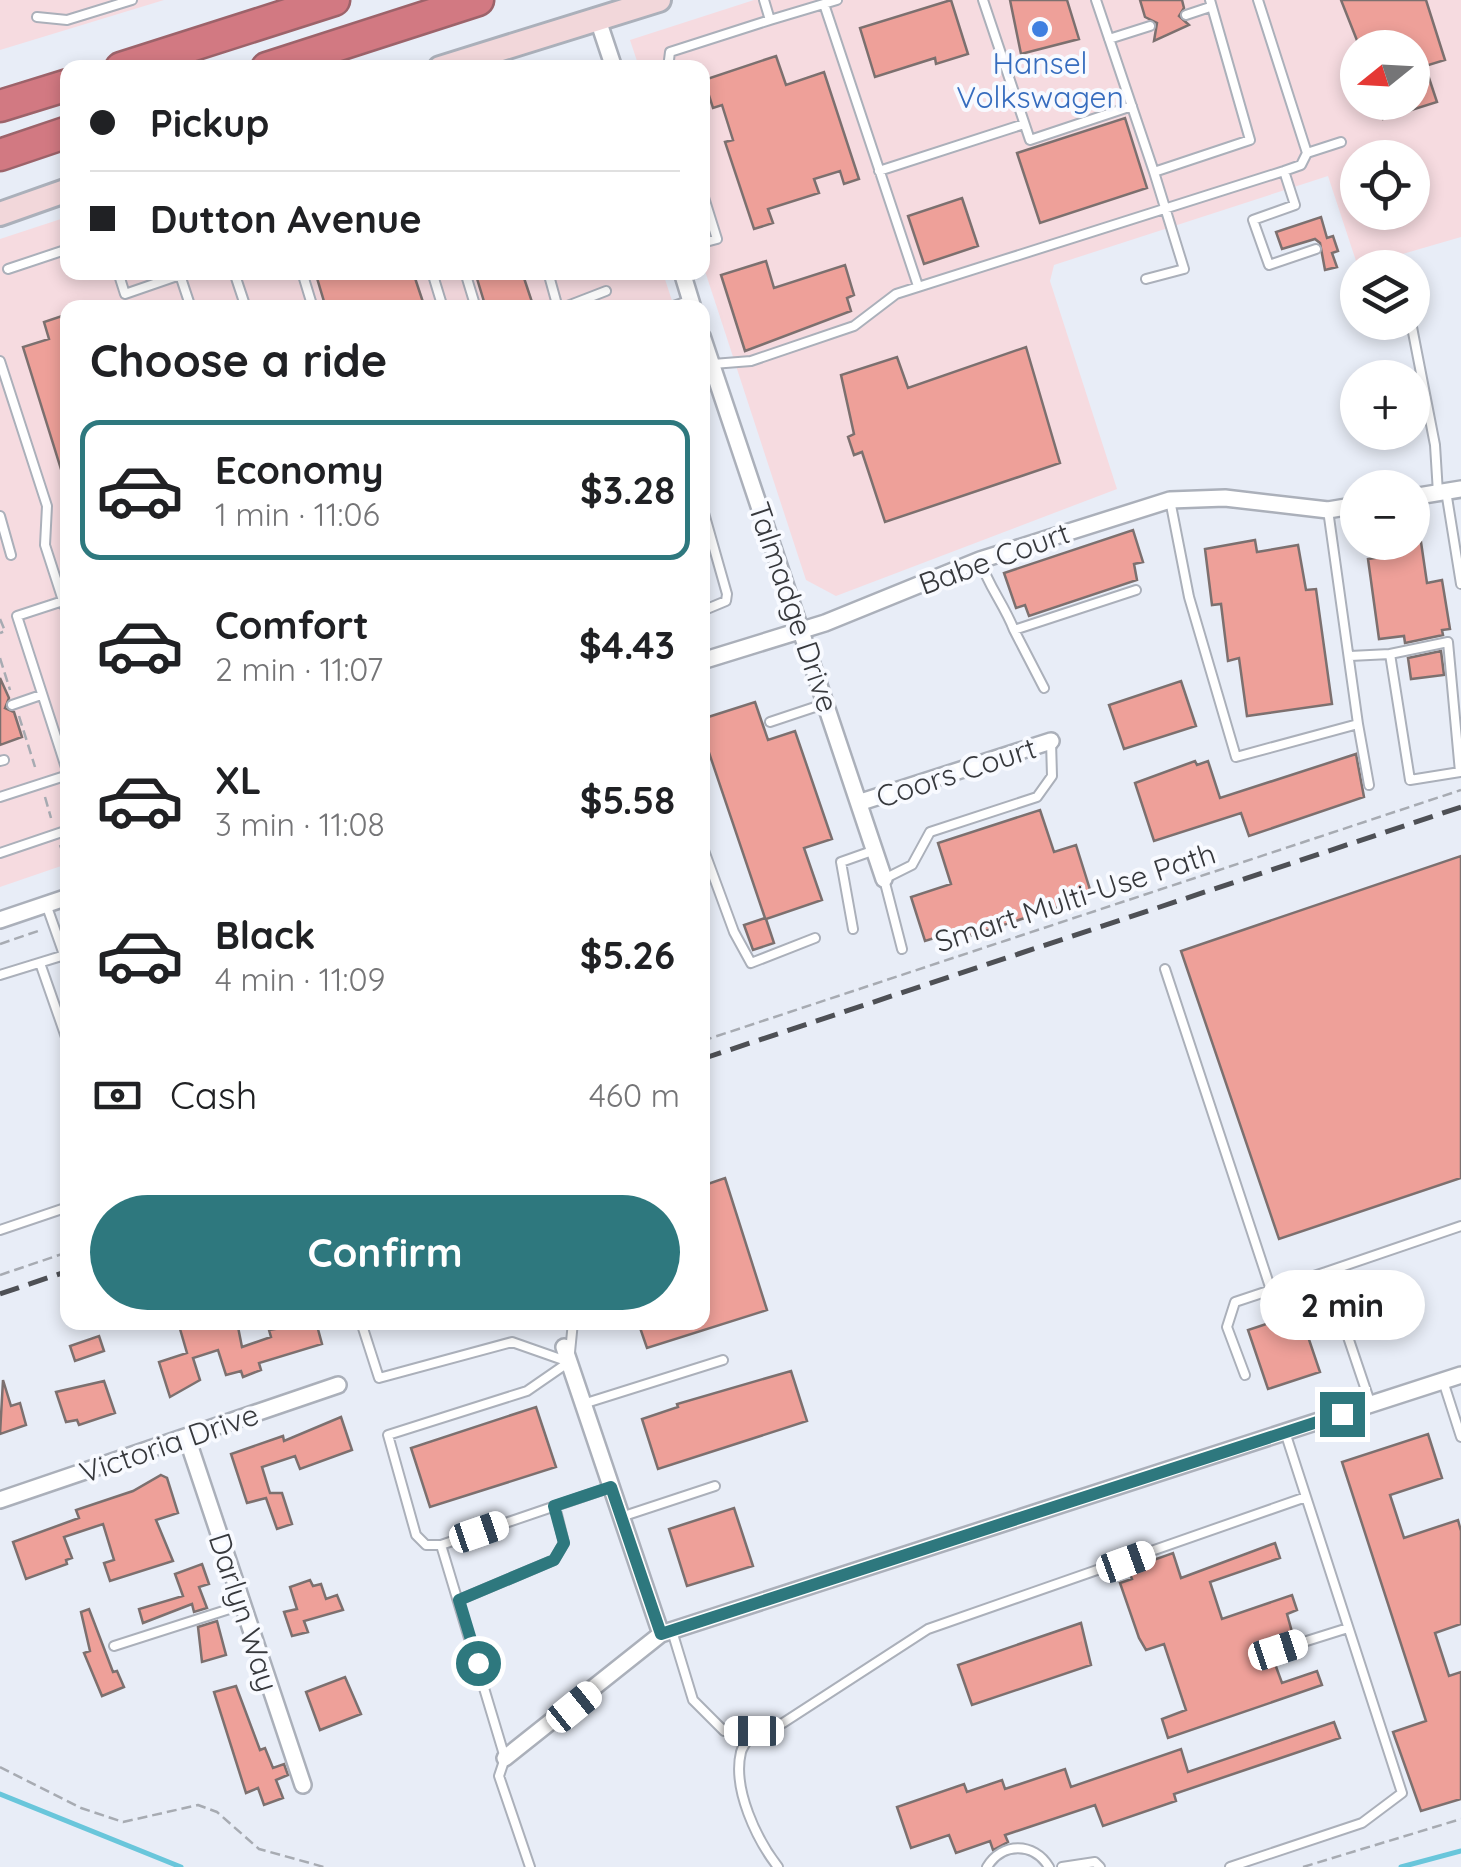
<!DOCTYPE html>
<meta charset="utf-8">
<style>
:root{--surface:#fff;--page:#f6f6f6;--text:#202124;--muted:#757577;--line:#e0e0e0;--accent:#2e787e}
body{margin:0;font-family:Quicksand,sans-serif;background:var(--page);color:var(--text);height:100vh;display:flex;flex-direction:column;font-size:38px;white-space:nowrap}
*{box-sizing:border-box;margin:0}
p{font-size:32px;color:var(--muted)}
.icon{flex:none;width:55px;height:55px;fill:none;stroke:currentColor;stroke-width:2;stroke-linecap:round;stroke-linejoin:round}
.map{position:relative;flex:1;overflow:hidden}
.sheet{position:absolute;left:60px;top:300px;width:650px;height:1030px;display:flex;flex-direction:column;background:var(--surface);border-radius:20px;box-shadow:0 5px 15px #0003}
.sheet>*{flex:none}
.guide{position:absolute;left:60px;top:60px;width:650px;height:220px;border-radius:20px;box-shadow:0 5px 15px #0003;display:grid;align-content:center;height:220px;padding:0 30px;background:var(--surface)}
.needle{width:65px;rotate:252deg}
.tools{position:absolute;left:1340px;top:30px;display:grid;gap:20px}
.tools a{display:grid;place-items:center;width:90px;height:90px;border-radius:50%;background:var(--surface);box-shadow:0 5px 15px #0003;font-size:50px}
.end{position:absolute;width:45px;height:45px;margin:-22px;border:12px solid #2e787e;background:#fff;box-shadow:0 0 0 5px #fff}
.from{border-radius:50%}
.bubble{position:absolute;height:70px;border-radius:35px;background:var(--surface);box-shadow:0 5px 15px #0003;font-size:32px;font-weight:700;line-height:70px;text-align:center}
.car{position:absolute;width:30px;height:60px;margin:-30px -15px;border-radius:12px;box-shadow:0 0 8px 2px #0007;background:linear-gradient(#fff 24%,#345 0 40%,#fff 0 76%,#345 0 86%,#fff 0)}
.guide b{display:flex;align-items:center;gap:35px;height:95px;font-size:38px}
.guide b+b{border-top:2px solid var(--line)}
.guide i{width:25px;height:25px;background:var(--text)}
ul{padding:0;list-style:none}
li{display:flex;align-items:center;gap:30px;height:140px;margin:0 20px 15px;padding:0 10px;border:5px solid transparent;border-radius:20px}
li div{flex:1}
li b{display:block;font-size:38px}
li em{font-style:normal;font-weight:700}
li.selected{border-color:var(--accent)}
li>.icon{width:90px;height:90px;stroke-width:1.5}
h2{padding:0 30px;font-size:45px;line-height:120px}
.pay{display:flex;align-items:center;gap:25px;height:110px;padding:0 30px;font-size:38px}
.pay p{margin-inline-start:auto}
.action{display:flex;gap:20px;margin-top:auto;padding:20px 30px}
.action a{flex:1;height:115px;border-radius:60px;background:var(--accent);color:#fff;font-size:40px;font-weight:700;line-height:115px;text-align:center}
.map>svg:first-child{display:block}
.commercial{fill:#f6dbe0;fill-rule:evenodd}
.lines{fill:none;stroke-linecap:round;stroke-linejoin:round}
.stream{stroke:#69c6db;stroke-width:5}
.building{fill:#eea099;stroke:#7c706f;stroke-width:2.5}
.lane-casing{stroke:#abb0ba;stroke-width:12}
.street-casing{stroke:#abb0ba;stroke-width:20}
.secondary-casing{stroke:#abb0ba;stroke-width:28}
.highway-casing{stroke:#9c636a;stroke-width:35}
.path{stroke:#a7abb2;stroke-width:2.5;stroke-dasharray:10 5;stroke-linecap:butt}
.lane{stroke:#fff;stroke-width:8}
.street{stroke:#fff;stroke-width:15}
.secondary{stroke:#f2d7da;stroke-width:22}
.highway{stroke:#d27982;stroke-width:30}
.rail{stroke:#4e5055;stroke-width:5;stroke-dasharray:20 10;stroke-linecap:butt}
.route{stroke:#2e787e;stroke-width:12}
.shop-dot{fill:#3f7fe0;stroke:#f8faff;stroke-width:4}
.labels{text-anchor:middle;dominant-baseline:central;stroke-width:8;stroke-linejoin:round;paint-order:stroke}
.shop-label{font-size:30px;fill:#366cbe;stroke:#f8faff}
.street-label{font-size:30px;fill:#37393d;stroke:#f8faff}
</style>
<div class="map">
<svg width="1461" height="1867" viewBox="0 0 1461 1867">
<rect width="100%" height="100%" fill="#e8edf7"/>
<path class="commercial" d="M0,0H164L0,50Z
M754,0H1461V237L1358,267L1328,176L1054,265L1050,281L1117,489L836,596L806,580L703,265L702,68L639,67L630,40ZM1358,48H1412V102H1358ZM1358,158H1412V212H1358Z
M67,217L68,272L663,273L674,307L68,308L67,864L0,887V239Z"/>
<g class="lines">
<path class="stream" d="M0,1794L181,1867
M1401,1867L1461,1851"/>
</g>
<path class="building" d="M951,0L968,54L936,64L935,58L875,77L860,28Z
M1010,0H1067L1079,39L1021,54Z
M1140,0H1182L1184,8L1179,16L1189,25L1154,41L1157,23L1145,17Z
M1341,0H1426L1445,60L1425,66L1437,102L1383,119L1378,102H1412V48H1360Z
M776,56L786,85L824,72L859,179L844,184L840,171L814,179L819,193L768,209L773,223L754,229L725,142L733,140L722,105L713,108L704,80Z
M1125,118L1147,188L1040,223L1017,153Z
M962,198L978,246L924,264L908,216Z
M1321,217L1327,238L1333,236L1338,251L1332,253L1337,267L1325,270L1320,243L1315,239L1282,249L1276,232Z
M766,261L774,288L845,265L854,295L847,298L851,311L745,351L721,275Z
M323,272H413L425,308H326L317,278Z
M475,272H522L534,308H486Z
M68,314V482H65L23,347L49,339L44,322Z
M1026,347L1060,463L885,522L862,452L854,455L848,437L854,434L841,375L897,357L908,388Z
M1133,530L1143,562L1134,564L1137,580L1029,616L1025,605L1016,608L1004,573Z
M1255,540L1257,552L1298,545L1306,590L1316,589L1332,704L1247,716L1239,658L1228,661L1221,604L1212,605L1205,549Z
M1387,542H1421L1427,583L1442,580L1450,629L1442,630L1443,635L1405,643L1404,636L1379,639L1368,559L1389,556Z
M1441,651L1444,675L1411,679L1408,658Z
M0,678L9,698L5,708L14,712L22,737L0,745Z
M1181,681L1196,726L1124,749L1109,705Z
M755,702L768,740L795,731L832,839L804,848L822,900L766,919L774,943L753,950L744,925L765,918L702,732V719Z
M1356,754L1364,797L1249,836L1241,813L1154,841L1135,783L1195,761L1197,765L1208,761L1220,798Z
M1040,810L1054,852L1076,845L1092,896L970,936L967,928L925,941L911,897L951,884L938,843Z
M1461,856V1178L1279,1239L1181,951Z
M725,1178L767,1310L647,1348L638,1322H702V1186Z
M1300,1313L1320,1372L1268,1389L1248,1330Z
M178,1322H237L242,1347L271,1337L269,1330L316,1322L322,1344L259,1363L261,1370L243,1377L241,1371L226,1375L218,1350L193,1358L200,1380L170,1397L159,1362L187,1353Z
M99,1336L104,1351L75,1361L70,1346Z
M791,1371L807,1421L658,1469L642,1419L678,1407L677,1404Z
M3,1380L11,1406L20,1403L26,1425L0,1434Z
M104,1381L115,1413L79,1425L77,1420L66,1422L56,1392Z
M536,1407L556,1467L430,1507L411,1448Z
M341,1417L352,1450L300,1469L295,1456L262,1467L270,1493H282L292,1524L277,1529L266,1498L247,1503L231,1454L283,1436L284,1441Z
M1428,1434L1442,1478L1390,1495L1404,1538L1458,1520L1461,1531V1624L1435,1633L1449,1676L1461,1672V1799L1421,1811L1393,1732L1426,1721L1342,1462Z
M161,1475L167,1478L178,1513L156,1520L173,1561L110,1581L104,1563L114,1560L103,1524L64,1537L72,1558L66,1560L67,1564L26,1579L13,1542L79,1518L76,1510L133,1491Z
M734,1508L753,1566L687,1586L669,1529Z
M1275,1543L1280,1558L1210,1582L1222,1619L1292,1595L1297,1610L1287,1614L1292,1632L1267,1639L1271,1653L1282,1683L1317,1671L1322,1685L1168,1738L1162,1719L1186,1710L1164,1644L1146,1650L1139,1638L1120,1583L1132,1579L1128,1569L1173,1553L1181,1578Z
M202,1564L209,1584L199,1587L207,1608L194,1612L192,1604L143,1623L139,1609L183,1596L175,1574Z
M310,1580L313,1586L321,1584L326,1599L337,1595L343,1610L304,1621L308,1632L292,1636L284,1612L297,1609L290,1587Z
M89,1609L113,1672L117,1671L124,1687L102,1696L84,1653L90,1651L81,1612Z
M217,1621L226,1655L202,1662L198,1627Z
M1081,1623L1091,1665L972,1705L958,1665Z
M345,1677L361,1714L320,1730L306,1692Z
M236,1686L260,1750L265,1748L273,1768L284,1764L288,1775L276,1780L283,1798L264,1805L258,1788L246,1793L214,1692Z
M1334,1722L1340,1738L1174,1794L1176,1801L1103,1826L1095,1805L1005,1835L1008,1842L993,1850L990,1841L956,1853L949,1835L911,1848L897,1807L964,1784L967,1792L1002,1780L1005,1789L1065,1769L1071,1787L1181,1749L1188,1772Z"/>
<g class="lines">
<defs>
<path id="lane" d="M764,0L770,20L837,0
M983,0L1030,140L1132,106
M1096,0L1154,172L1250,140L1210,0
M1258,0L1307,153
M824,4L918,286
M1186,15L1210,7
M37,17L67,20L132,0
M1109,39L1150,26
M668,68L670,52L770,20
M879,171L1024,124
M1284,171L1295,205L1253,220L1269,265L1316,249
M702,191L717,239L702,243
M8,269L68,249
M118,272L125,294L180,275L191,308
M234,272L246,308
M302,272L313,308
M432,272L443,308
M465,272L476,308
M548,272L558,308
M1146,279L1184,269L1154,172
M562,308L606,291
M668,308L691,300
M1411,322L1435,445L1438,493
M0,361L47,506L45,545L68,616
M713,364L751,361L854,326L896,294L1284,171L1301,165L1307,153L1341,142
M1446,491L1461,584
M1170,500L1189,597L1236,757L1358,724L1328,510
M702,506L727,594L726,601L702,611
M0,516L11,555
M980,560C988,586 1004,604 1014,630L1136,590
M63,601L17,616L68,774
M1014,630L1044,688
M1350,656L1390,654L1410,780L1460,772L1448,642L1390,654
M12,705L41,695
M770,722L827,703
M1358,724L1369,785
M0,761L4,760
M0,797L68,775
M702,845L734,932L751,963L815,938
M0,853L68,830
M46,904L68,966
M853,929L841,862L875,850
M902,949L884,879L912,865L930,832L1037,797L1052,776L1051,741
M40,963L68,1043
M1165,969L1271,1290L1326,1272
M0,975L68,954
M0,1230L68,1207
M361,1322L379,1378L512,1342L569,1362
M573,1322L569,1362L527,1391L388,1435L416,1535L426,1545H441L611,1487
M1245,1375L1227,1327L1235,1302L1271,1290
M1443,1381L1461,1437
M583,1404L723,1360
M1371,1405L1326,1272L1461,1226
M621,1517L715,1486
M441,1545L505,1758L499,1776L530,1867
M459,1600L554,1560L564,1543L555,1506
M672,1631L693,1700L724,1731H754C750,1737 743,1745 741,1752C732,1789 757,1840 778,1867
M114,1646L242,1605
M1278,1650L1348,1628
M754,1731L783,1723L928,1629L1306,1497
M987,1867C1002,1842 1034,1842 1049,1867
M1062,1867L1095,1862L1100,1867
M1230,1867L1362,1823L1402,1793L1285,1432"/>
<path id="street" d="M598,20L614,68
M682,272L693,308
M702,336L884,879
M1412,497L1461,489
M702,661L825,623L980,560L1170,500L1225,498L1328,510L1358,505
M861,802L1051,741
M0,920L68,897
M564,1347L661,1634
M187,1438L303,1785
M0,1500L338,1385
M505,1758L661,1634L1461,1375"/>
<path id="secondary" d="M440,68L659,0
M0,214L68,190"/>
<path id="highway" d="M121,68L334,0
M267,68L478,0
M0,106L68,85
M0,155L68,132"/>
</defs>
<use href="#lane" class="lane-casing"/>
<use href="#street" class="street-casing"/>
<use href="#secondary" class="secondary-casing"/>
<use href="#highway" class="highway-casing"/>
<path class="path" d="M0,619L5,631L0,633
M0,658L10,690
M19,716L35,767
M45,797L51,818
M60,845L68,867
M0,944L41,930
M702,1041L1461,790
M0,1275L68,1252
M0,1767L81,1808L123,1822L198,1805L217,1812L259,1849L324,1867
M1303,1867L1461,1819"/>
<use href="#lane" class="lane"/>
<use href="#street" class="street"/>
<use href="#secondary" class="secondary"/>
<use href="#highway" class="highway"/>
<path class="rail" d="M702,1059L1461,807
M0,1294L68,1271"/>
</g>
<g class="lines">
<path class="route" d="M478,1663L459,1600L554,1560L564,1543L554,1506L611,1487L661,1634L1342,1414"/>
</g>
<circle class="shop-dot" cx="1040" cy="29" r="10"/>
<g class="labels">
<g class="shop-label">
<text x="1040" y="63">Hansel<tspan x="1040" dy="34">Volkswagen</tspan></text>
</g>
<g class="street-label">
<text transform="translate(994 558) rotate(-20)">Babe Court</text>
<text transform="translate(794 607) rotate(71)">Talmadge Drive</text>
<text transform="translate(956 772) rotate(-18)">Coors Court</text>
<text transform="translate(1075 897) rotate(-18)">Smart Multi-Use Path</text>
<text transform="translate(169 1443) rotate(-19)">Victoria Drive</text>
<text transform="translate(244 1612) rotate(72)">Darlyn Way</text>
</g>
</g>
</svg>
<div class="tools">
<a><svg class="needle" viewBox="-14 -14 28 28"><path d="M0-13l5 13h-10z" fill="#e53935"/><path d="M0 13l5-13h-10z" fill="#757577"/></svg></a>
<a><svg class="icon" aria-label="locate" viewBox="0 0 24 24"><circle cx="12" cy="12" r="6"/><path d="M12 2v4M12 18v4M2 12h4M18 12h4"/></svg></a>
<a><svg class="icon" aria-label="layers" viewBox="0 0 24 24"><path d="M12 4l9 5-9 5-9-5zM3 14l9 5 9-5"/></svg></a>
<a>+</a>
<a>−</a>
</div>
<i class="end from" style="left:478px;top:1663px"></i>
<i class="end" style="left:1342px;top:1414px"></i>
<div class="bubble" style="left:1260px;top:1270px;width:165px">2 min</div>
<i class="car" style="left:479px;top:1532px;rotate:71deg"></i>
<i class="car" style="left:1126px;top:1562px;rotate:70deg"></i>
<i class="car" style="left:1278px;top:1650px;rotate:72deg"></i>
<i class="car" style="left:574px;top:1707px;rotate:51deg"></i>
<i class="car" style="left:754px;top:1731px;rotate:270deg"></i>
<div class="guide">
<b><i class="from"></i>Pickup</b>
<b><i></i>Dutton Avenue</b>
</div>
<section class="sheet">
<h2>Choose a ride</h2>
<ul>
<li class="selected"><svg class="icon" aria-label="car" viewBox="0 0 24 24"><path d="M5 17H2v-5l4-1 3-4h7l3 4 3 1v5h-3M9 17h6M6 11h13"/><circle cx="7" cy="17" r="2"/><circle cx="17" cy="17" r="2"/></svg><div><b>Economy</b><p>1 min · 11:06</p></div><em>$3.28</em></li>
<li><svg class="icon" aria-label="car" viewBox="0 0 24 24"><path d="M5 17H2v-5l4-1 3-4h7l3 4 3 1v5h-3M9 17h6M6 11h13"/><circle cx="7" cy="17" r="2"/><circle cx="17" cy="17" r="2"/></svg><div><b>Comfort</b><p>2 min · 11:07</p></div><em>$4.43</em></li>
<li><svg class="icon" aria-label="car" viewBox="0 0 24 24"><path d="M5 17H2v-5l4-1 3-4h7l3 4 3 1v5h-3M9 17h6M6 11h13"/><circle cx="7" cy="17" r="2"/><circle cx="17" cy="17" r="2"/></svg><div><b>XL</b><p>3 min · 11:08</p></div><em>$5.58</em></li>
<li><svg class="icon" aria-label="car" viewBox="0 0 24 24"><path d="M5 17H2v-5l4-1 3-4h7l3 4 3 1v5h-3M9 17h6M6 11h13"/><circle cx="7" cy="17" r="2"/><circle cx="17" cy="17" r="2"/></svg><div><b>Black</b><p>4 min · 11:09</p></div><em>$5.26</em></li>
</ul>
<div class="pay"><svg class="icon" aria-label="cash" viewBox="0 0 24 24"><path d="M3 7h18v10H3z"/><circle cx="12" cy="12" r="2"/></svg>Cash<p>460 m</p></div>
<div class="action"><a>Confirm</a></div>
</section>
</div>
